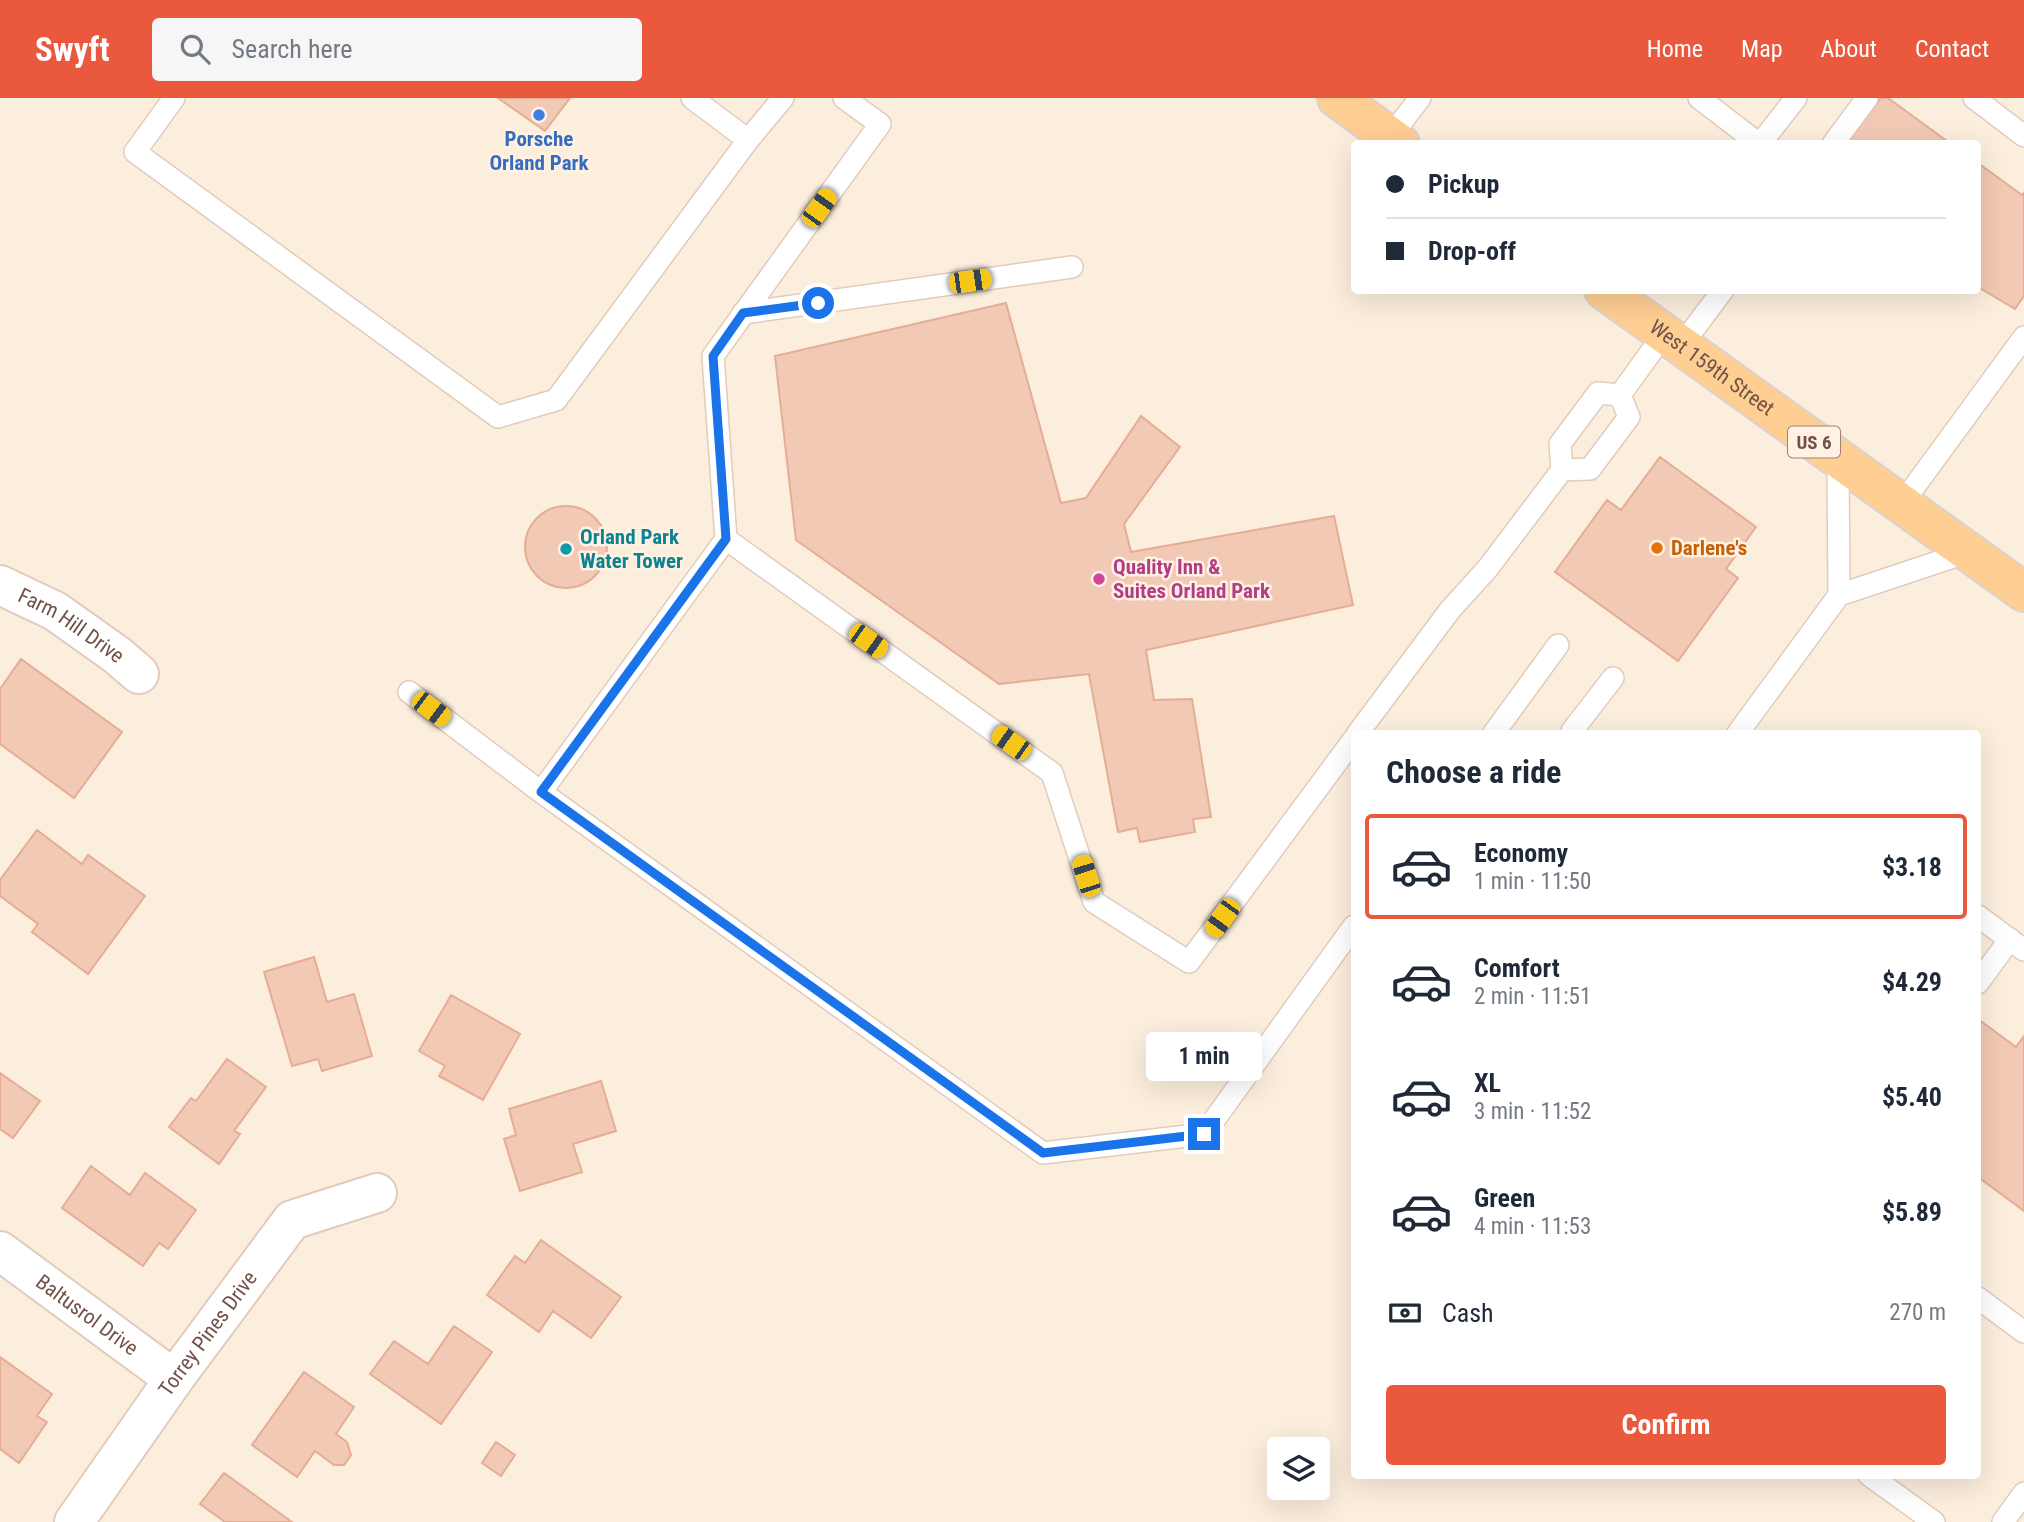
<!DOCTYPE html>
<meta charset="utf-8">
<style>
:root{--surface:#fff;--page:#f6f6f7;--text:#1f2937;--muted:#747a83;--line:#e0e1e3;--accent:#ea583e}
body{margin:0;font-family:"Roboto Condensed",sans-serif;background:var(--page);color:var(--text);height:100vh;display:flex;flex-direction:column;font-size:26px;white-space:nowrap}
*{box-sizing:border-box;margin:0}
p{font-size:23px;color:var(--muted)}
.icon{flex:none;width:38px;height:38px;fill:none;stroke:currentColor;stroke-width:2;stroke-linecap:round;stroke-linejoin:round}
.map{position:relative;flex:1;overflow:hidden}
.sheet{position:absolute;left:1351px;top:632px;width:630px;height:749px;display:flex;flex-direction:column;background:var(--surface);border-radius:7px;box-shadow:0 7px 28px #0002}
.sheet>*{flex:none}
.top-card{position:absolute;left:1351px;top:42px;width:630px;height:154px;border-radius:7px;box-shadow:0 7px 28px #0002;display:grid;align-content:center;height:154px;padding:0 35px;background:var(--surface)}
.fabs{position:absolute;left:1267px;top:1339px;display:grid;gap:14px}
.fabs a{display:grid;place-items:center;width:63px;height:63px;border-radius:7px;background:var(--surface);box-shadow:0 7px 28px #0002;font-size:35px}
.end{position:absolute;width:32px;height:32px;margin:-16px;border:9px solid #1a73e8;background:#fff;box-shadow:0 0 0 4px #fff}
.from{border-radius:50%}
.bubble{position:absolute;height:49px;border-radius:7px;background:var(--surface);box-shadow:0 7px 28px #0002;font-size:23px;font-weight:700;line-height:49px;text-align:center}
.car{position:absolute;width:21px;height:42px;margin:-21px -10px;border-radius:9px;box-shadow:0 0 5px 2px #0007;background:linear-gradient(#f5c518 24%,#345 0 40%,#f5c518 0 76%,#345 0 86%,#f5c518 0)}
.top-card b{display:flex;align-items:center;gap:24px;height:66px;font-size:26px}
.top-card b+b{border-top:2px solid var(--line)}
.top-card i{width:18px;height:18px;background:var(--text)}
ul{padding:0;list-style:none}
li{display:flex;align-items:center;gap:21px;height:105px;margin:0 14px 10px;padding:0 21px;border:4px solid transparent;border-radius:7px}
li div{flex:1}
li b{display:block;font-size:26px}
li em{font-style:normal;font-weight:700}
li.current{border-color:var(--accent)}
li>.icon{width:63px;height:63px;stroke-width:1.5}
h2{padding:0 35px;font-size:32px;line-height:84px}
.pay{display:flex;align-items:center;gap:18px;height:77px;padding:0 35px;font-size:26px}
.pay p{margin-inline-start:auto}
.primary-button{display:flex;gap:14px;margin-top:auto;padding:14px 35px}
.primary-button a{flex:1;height:80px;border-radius:7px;background:var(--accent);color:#fff;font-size:28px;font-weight:700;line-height:80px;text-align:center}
header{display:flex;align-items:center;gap:42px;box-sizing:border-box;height:98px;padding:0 35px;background:var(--accent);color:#fff}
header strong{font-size:33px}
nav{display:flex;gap:38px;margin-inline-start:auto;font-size:24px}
.search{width:490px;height:63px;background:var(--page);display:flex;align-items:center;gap:18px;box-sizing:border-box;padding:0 24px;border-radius:7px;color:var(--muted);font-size:26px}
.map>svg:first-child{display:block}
.building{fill:#f2c9b4;stroke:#e5ad95;stroke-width:2}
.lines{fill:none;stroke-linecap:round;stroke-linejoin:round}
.lane-casing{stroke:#e2cbbd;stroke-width:24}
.street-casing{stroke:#e2cbbd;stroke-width:42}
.primary-casing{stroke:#dad2cf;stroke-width:42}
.lane{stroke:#fff;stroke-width:21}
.street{stroke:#fff;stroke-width:38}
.primary{stroke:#fece93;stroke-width:38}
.route{stroke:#1a73e8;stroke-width:9}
.shop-dot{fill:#3f7fe0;stroke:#fff2e4;stroke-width:2.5}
.food-dot{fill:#e8710a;stroke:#fff2e4;stroke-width:2.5}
.culture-dot{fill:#0f9aa8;stroke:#fff2e4;stroke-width:2.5}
.hotel-dot{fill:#d1479c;stroke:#fff2e4;stroke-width:2.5}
.labels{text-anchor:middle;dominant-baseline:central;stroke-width:5;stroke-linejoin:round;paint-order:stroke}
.shield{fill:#fff2e4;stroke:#9c8275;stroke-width:2}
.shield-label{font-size:19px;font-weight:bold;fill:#725246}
.shop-label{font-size:21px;font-weight:bold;fill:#366cbe;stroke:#fff2e4}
.street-label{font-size:21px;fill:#725246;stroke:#fff2e4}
.culture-label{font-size:21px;font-weight:bold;fill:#0d838f;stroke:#fff2e4;text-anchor:start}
.food-label{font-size:21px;font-weight:bold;fill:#c56008;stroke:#fff2e4;text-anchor:start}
.hotel-label{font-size:21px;font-weight:bold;fill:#b23c85;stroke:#fff2e4;text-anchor:start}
</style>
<header>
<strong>Swyft</strong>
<div class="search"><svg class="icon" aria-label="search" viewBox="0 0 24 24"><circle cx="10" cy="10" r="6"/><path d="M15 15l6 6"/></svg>Search here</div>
<nav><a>Home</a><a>Map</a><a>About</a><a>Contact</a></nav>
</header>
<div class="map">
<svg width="2024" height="1424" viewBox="0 0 2024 1424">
<rect width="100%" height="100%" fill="#fceedd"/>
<path class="building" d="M498,0H570L545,33Z
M1881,0H1888L1951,46H1847Z
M1978,65L2022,97L2024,95V198L2015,211L1978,189Z
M1006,205L1061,405L1086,400L1141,318L1180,349L1124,426L1131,454L1334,418L1353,507L1146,552L1154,602L1192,601L1211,719L1193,721L1195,734L1140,744L1137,730L1118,734L1089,576L999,586L796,442L775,258Z
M1660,359L1756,429L1726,471L1738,480L1678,563L1555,474L1607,402L1621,412Z
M525 449a41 41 0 1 1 82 0a41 41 0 1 1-82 0Z
M21,561L122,634L74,700L0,646V591Z
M37,732L82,766L88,757L145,798L88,876L32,834L38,826L0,798V782Z
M314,859L327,904L354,896L372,958L322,973L318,961L292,968L264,874Z
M451,897L520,936L483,1002L439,978L445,968L419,953Z
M1978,921L2016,949L2024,938V1113L1978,1079Z
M227,961L266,989L234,1033L240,1036L219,1066L169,1029L191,1000L196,1003Z
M0,975L40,1003L13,1040L0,1031Z
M601,983L616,1033L573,1046L582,1074L520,1093L504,1041L516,1037L509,1011Z
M91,1068L130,1097L145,1075L196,1112L168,1151L159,1145L143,1168L62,1110Z
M541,1142L621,1199L591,1240L553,1213L539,1234L487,1197L515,1158L525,1165Z
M454,1228L492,1254L441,1326L370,1276L394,1243L428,1266Z
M0,1259L52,1296L37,1318L47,1324L19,1365L0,1351Z
M304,1274L354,1309L336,1336L347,1344L351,1357L344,1367H334L315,1353L297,1379L252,1347Z
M496,1344L515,1357L501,1378L482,1365Z
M224,1375L292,1424H225L200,1406Z"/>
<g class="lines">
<defs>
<path id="lane" d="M174,0L135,54L498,319L556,302L748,42L783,0
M692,0L748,42
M844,0L880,26L713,258L726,441L1052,675L1094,804L1189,864L1354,641
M1699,0L1759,46
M1974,0L2024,38
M1390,39L1420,0
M1760,46L1796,0
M1833,46L1867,0
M743,215L1072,169
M1681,248L1723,192
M1620,297L1664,236
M1838,361L1839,497
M1562,372L1590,371L1629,319L1620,297
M1901,407L2024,239
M726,441L541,694L1043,1055L1204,1036L1354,828
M409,594L541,694
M1572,633L1613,580
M1358,635L1450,512L1488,470L1562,372L1560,346L1598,295L1620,297
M1494,635L1558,547
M1738,635L1839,497L1968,454
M1978,818L2024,852
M1978,885L2010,841
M1978,1200L2024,1234
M1869,1377L1934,1424
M2003,1424L2024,1395"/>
<g id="street">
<path id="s1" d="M0,487L55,513L117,557L139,576"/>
<path id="s2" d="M0,1153L174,1281"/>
<path id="s3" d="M74,1424L174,1281L292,1122L377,1095"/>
</g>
<g id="primary">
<path d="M1337,0L1400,46"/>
<path id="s4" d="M1604,192L2024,494"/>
</g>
</defs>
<use href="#lane" class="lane-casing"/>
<use href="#street" class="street-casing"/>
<use href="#primary" class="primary-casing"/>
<use href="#lane" class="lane"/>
<use href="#street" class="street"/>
<use href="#primary" class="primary"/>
</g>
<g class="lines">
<path class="route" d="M818,205L743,215L713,258L726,441L541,694L1043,1055L1204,1036"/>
</g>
<circle class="shop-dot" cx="539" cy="17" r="7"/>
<circle class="food-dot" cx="1657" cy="450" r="7"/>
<circle class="culture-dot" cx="566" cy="451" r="7"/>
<circle class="hotel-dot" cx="1099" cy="481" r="7"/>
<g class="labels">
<rect class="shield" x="1788" y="328.5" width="52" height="31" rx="5"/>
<g class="shield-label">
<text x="1814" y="344">US 6</text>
</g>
<g class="shop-label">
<text x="539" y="41">Porsche<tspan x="539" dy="24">Orland Park</tspan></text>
</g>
<g class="street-label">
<text stroke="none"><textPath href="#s4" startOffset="133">West 159th Street</textPath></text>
<text stroke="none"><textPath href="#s1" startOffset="82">Farm Hill Drive</textPath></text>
<text stroke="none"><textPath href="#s2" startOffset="108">Baltusrol Drive</textPath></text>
<text stroke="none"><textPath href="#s3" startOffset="231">Torrey Pines Drive</textPath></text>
</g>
<g class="culture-label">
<text x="580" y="439">Orland Park<tspan x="580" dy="24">Water Tower</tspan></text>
</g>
<g class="food-label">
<text x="1671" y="450">Darlene's</text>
</g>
<g class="hotel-label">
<text x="1113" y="469">Quality Inn &amp;<tspan x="1113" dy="24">Suites Orland Park</tspan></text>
</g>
</g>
</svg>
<div class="fabs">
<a><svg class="icon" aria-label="layers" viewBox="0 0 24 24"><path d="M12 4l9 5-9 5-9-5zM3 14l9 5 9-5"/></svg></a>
</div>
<i class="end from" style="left:818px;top:205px"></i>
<i class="end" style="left:1204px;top:1036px"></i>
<div class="bubble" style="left:1146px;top:934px;width:116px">1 min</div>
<i class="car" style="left:819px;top:110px;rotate:36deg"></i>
<i class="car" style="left:970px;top:183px;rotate:82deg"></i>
<i class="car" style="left:868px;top:543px;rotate:125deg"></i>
<i class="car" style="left:431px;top:611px;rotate:127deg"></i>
<i class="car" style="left:1011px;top:645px;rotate:305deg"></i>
<i class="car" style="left:1086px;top:778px;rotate:342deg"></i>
<i class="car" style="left:1222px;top:820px;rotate:216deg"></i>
<div class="top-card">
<b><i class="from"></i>Pickup</b>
<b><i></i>Drop-off</b>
</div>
<section class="sheet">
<h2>Choose a ride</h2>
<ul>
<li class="current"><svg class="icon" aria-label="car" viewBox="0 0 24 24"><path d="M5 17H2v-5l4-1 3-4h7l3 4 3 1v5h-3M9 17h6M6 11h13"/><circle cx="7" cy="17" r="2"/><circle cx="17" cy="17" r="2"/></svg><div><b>Economy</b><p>1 min · 11:50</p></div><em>$3.18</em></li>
<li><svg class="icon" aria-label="car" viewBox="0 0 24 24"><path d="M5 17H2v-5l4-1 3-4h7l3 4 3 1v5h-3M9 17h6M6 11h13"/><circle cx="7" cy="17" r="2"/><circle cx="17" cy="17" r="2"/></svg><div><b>Comfort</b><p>2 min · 11:51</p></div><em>$4.29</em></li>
<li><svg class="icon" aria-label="car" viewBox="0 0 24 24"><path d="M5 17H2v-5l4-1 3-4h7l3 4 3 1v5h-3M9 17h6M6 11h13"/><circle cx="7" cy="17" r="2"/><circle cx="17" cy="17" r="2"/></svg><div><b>XL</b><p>3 min · 11:52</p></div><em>$5.40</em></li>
<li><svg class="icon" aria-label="car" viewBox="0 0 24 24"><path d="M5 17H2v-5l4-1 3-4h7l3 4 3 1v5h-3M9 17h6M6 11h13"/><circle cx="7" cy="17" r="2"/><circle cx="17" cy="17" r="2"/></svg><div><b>Green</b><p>4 min · 11:53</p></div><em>$5.89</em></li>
</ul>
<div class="pay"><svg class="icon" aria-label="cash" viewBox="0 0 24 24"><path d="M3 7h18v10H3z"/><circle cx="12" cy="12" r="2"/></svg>Cash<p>270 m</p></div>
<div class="primary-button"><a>Confirm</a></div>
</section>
</div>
